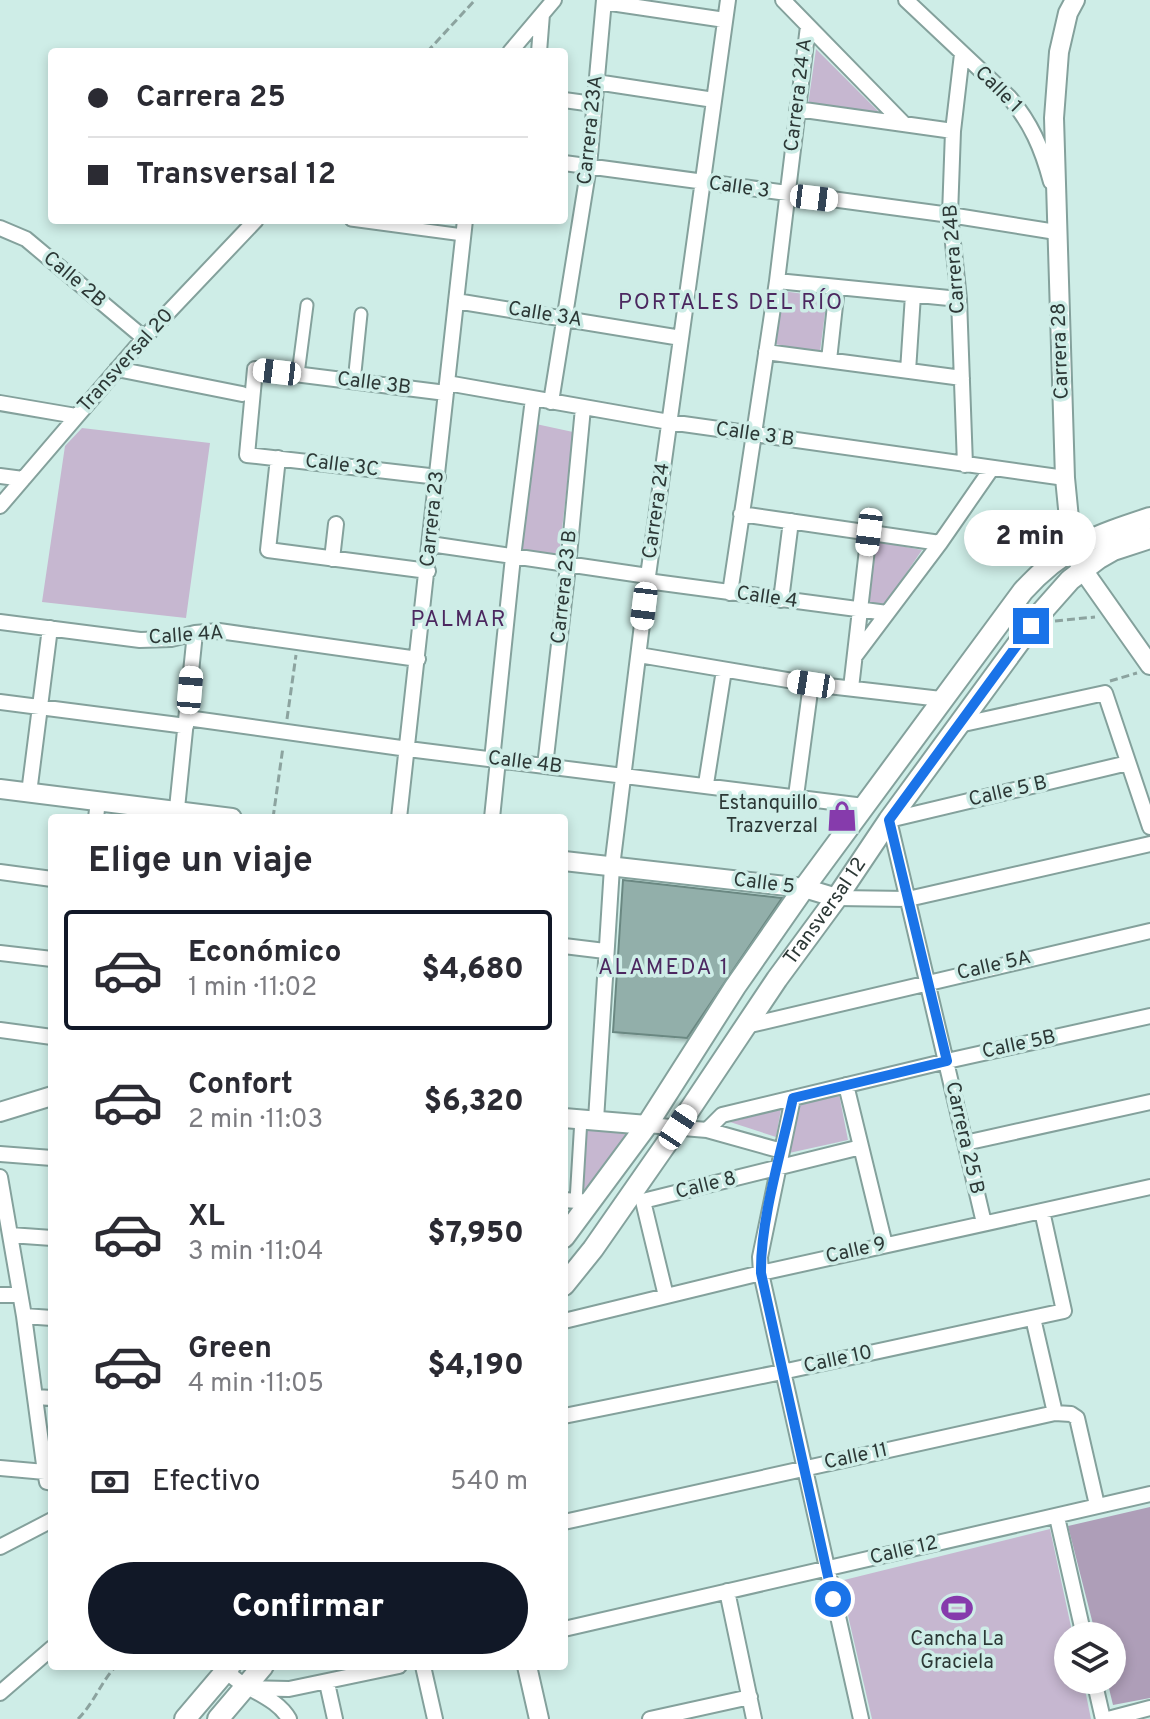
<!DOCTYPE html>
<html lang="es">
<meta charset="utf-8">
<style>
:root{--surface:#fff;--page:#f2f2f3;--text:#2b2b33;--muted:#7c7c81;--line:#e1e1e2;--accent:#111827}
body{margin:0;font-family:Overpass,sans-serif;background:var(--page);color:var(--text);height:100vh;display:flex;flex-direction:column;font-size:30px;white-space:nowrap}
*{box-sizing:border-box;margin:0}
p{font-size:26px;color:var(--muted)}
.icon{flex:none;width:44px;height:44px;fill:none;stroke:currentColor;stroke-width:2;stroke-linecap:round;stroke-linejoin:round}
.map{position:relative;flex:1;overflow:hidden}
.drawer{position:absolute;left:48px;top:814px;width:520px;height:856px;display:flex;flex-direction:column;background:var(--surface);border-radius:8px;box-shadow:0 4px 12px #0003}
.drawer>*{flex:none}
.hud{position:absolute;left:48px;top:48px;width:520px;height:176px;border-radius:8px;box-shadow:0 4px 12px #0003;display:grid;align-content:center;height:176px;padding:0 40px;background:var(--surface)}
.tools{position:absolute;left:1054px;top:1622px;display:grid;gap:16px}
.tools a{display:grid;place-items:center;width:72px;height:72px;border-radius:50%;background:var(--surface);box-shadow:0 4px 12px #0003;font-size:40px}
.end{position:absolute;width:36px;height:36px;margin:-18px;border:10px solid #1a73e8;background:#fff;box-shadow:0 0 0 4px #fff}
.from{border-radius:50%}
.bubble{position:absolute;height:56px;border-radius:28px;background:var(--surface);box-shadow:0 4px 12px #0003;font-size:26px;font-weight:800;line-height:56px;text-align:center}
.car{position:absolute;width:24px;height:48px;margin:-24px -12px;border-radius:10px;box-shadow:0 0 6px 2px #0007;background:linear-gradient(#fff 24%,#345 0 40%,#fff 0 76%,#345 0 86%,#fff 0)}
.hud b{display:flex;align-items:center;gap:28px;height:76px;font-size:30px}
.hud b+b{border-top:2px solid var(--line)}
.hud i{width:20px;height:20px;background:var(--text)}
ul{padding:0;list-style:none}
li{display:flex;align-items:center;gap:24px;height:120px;margin:0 16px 12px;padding:0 24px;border:4px solid transparent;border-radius:8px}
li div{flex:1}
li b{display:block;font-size:30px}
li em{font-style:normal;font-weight:800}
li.selected{border-color:var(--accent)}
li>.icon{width:72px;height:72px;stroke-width:1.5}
h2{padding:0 40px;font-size:36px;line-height:96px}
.pay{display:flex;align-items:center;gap:20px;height:88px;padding:0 40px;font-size:30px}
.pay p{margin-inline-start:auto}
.button{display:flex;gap:16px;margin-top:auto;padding:16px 40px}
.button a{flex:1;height:92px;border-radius:48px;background:var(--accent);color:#fff;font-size:32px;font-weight:800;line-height:92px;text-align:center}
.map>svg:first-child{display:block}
.green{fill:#c6b7d0}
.forest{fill:#ae9eb8}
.building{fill:#92afaa;stroke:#6b8882;stroke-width:2;filter:url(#shadow)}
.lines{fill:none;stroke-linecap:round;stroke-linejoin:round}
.pedestrian-casing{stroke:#84a19c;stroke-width:15}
.minor-casing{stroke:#84a19c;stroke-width:18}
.tertiary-casing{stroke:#84a19c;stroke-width:22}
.secondary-casing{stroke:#84a19c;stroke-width:24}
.path{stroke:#8ca39f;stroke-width:3;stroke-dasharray:8 4;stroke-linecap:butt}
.pedestrian{stroke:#fff;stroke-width:11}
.minor{stroke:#fff;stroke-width:14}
.tertiary{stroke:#fff;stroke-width:18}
.secondary{stroke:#fff;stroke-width:20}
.route{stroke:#1a73e8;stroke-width:10}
.labels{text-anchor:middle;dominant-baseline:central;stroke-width:7;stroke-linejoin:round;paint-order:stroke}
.street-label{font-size:20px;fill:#2c3836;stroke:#ceede7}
.poi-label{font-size:20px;fill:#2c3836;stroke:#ceede7;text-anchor:end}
.neighbourhood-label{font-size:22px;letter-spacing:2px;fill:#4c2860;stroke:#ceede7}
</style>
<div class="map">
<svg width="1150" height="1719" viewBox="0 0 1150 1719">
<defs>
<filter id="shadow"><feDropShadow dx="5.5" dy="3" stdDeviation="2" flood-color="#0004"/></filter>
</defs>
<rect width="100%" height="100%" fill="#ceede7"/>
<path class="green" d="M816,49L882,115L808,105Z
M782,291L827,297L820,352L774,344Z
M536,424L573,432L559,556L522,552Z
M82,428L210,443L186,618L42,602L65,446Z
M874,541L922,550L884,606L866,605Z
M839,1094L848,1140L789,1153L801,1102Z
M781,1109L776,1137L730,1122Z
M586,1126L633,1129L583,1197Z
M1050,1529L1073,1636H1068V1680H1083L1091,1719H872L840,1581Z"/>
<path class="forest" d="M1150,1507V1698L1113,1705L1107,1680H1112V1636H1096L1068,1526Z"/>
<path class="building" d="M623,880L782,898L687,1038L613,1032Z"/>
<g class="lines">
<defs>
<path id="pedestrian" d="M351,220L463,235
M298,374L307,305
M354,382L361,314
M576,1201L581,1119"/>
<path id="minor" d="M783,0L904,124
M906,0L1009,97C1031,123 1042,148 1051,182
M604,2L725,20
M510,52L554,0
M539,52L542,14
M962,54L953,131L950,215L959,299L965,465
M596,82L714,100
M564,100L593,104
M797,109L953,131
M564,163L950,215L1056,232
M0,228L26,239L144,338
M777,281L959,299
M456,301L681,338
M766,352L962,378
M829,360L837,287
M117,369L242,394
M908,371L913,295
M447,383L669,422L1065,478
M551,402L589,166L604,0
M0,403L76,416
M278,458L268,550L428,571
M0,476L23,479
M438,477L247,455L255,369L446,393
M0,506L144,338L256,220
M741,514L940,543
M430,544L648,576
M332,559L336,524
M647,581L887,613
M730,593L777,281L808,26
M781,600L791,521
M0,622L140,640L171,639L195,633L219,631L418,659
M639,655L811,684L941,699
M855,656L940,543L992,468
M851,688L869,532
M0,702L186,726
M187,718L408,749L864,806
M959,725L1105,693L1150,827
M492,760L513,557L533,399
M545,766L568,566L583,408
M706,784L724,670
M29,793L50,628
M796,796L811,684
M96,818L98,801
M176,818L195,633
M399,818L465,220
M492,818L498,760
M0,872L52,879
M837,898L908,899L1150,844
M564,946L605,951
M0,953L52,959
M746,1026L1150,931
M0,1030L52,1037
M846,1085L885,1245
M793,1098L760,1257L761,1273L861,1719
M596,1120L612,867L648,576L728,0
M647,1125L707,1130L782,1151
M707,1130L722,1115L947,1061L1150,1016
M965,1143L1150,1102
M0,1154L52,1158
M0,1177L24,1316L45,1472L47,1482L52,1483
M564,1200L591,1202
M984,1223L889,820L1128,763
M10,1235L52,1238
M0,1295H20
M666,1296L643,1201L861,1147
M24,1316L52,1318
M1033,1318L1055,1413L1071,1414L1077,1418L1097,1505
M564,1321L761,1273L1150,1187
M35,1397L52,1398
M564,1416L782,1372L1064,1311L1042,1211
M0,1468L45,1472
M1057,1517L1084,1636
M564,1522L1055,1413
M0,1547L52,1520
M727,1591L754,1719
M564,1629L1150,1494
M222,1666C240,1690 275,1694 289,1719
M423,1666L435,1719
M1094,1680L1103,1719
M327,1683L335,1719
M246,1688L289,1689L399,1666
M0,1693L52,1648
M650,1719L750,1697
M1108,1719L1150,1708"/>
<path id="tertiary" d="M1075,0L1068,13L1059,52L1054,118L1065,478L1072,549L1083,570L1150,665
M0,789L232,818
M564,861L804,888L837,898
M0,1112L52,1096
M564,1118L647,1125
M527,1666L539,1719"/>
<g id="secondary">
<path d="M564,1237L647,1125L735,987L804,888L1023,591C1063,547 1095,536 1150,518"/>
<path id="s1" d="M564,1285L593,1249L678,1127L777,979L838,896L889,820L1039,615L1070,580L1099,558L1113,550L1150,538"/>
<path d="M185,1719L230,1666"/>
<path d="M218,1719L263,1666"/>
</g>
</defs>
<use href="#pedestrian" class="pedestrian-casing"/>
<use href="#minor" class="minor-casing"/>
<use href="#tertiary" class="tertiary-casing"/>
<use href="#secondary" class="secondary-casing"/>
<path class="path" d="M427,52L475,0
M1055,621L1095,617
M1110,681L1137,673
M287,719L296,655
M273,818L283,747
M78,1719C94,1703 101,1682 116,1666"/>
<use href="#pedestrian" class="pedestrian"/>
<use href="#minor" class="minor"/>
<use href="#tertiary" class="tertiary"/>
<use href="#secondary" class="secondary"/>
</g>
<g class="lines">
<path class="route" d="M833,1599L761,1273C760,1221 782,1149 793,1098L947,1061L889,820L1031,626"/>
</g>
<defs>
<symbol id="shop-bare" viewBox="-9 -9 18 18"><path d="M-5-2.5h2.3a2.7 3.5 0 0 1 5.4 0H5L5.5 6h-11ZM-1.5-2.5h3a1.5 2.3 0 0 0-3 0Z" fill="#863bac" stroke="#ceede7" stroke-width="2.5" paint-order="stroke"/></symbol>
<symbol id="stadium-bare" viewBox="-9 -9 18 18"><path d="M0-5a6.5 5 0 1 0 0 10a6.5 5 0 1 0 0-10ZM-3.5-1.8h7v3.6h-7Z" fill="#863bac" stroke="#ceede7" stroke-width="2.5" paint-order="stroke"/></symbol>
</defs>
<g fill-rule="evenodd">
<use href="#shop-bare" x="820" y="794" width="44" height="44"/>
<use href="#stadium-bare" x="935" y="1586" width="44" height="44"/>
</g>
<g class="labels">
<g class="street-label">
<text transform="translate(998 90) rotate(45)">Calle 1</text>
<text transform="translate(799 95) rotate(-83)">Carrera 24 A</text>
<text transform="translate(591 130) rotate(-84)">Carrera 23A</text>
<text transform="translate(739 188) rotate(8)">Calle 3</text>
<text transform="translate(955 259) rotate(-94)">Carrera 24B</text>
<text transform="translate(74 280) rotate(40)">Calle 2B</text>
<text transform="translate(545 315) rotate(9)">Calle 3A</text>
<text transform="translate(1061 351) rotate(-92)">Carrera 28</text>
<text transform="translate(126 361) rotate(-48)">Transversal 20</text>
<text transform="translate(374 384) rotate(7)">Calle 3B</text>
<text transform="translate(755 435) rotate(8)">Calle 3 B</text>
<text transform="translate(342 466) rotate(7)">Calle 3C</text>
<text transform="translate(657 511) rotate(-82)">Carrera 24</text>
<text transform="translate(433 519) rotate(-84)">Carrera 23</text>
<text transform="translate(565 587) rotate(-84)">Carrera 23 B</text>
<text transform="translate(767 598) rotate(8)">Calle 4</text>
<text transform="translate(186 636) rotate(-4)">Calle 4A</text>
<text transform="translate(525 763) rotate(7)">Calle 4B</text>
<text transform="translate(1008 792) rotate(-13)">Calle 5 B</text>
<text transform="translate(764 884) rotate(7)">Calle 5</text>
<text stroke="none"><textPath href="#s1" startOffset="456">Transversal 12</textPath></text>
<text transform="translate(994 966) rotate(-13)">Calle 5A</text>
<text transform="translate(1019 1045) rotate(-12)">Calle 5B</text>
<text transform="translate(964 1138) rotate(77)">Carrera 25 B</text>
<text transform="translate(706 1186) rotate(-14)">Calle 8</text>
<text transform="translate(856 1251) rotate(-13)">Calle 9</text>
<text transform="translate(838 1360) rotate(-12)">Calle 10</text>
<text transform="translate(856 1457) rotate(-12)">Calle 11</text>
<text transform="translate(904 1551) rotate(-13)">Calle 12</text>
</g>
<g class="poi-label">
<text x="818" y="804">Estanquillo<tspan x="818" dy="23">Trazverzal</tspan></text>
<text x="957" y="1640" text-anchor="middle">Cancha La<tspan x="957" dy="23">Graciela</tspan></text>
</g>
<g class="neighbourhood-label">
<text x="731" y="303">PORTALES DEL RÍO</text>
<text x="459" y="620">PALMAR</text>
<text x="664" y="968">ALAMEDA 1</text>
</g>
</g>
</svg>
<div class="tools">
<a><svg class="icon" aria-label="layers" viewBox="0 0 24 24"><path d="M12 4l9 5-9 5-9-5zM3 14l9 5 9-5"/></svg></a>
</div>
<i class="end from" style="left:833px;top:1599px"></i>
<i class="end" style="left:1031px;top:626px"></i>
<div class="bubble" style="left:964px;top:510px;width:132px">2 min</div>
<i class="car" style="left:814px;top:198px;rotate:97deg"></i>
<i class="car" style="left:277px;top:372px;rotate:277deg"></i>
<i class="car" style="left:869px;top:532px;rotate:187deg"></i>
<i class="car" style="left:644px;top:606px;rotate:187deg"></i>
<i class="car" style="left:811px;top:684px;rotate:279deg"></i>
<i class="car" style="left:190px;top:690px;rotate:5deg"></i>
<i class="car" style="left:678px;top:1127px;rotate:33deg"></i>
<div class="hud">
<b><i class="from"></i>Carrera 25</b>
<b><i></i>Transversal 12</b>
</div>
<section class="drawer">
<h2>Elige un viaje</h2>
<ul>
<li class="selected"><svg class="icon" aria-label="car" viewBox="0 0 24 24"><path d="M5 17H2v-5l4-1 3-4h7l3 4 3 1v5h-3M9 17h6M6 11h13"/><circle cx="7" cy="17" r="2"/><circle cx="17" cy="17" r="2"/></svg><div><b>Económico</b><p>1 min · 11:02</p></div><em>$4,680</em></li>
<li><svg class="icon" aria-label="car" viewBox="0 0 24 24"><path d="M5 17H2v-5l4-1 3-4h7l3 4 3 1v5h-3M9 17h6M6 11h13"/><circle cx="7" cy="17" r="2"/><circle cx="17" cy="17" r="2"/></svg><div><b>Confort</b><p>2 min · 11:03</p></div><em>$6,320</em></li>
<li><svg class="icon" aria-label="car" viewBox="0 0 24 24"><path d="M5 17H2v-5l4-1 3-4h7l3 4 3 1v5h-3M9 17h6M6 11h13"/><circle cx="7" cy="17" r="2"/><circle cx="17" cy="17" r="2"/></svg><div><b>XL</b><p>3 min · 11:04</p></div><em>$7,950</em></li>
<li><svg class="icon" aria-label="car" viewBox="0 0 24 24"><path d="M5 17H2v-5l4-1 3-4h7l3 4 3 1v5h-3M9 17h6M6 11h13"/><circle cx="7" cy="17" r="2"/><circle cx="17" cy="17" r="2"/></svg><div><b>Green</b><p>4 min · 11:05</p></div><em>$4,190</em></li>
</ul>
<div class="pay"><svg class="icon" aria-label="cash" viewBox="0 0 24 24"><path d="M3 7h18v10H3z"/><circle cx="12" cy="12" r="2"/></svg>Efectivo<p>540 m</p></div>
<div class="button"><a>Confirmar</a></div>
</section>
</div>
